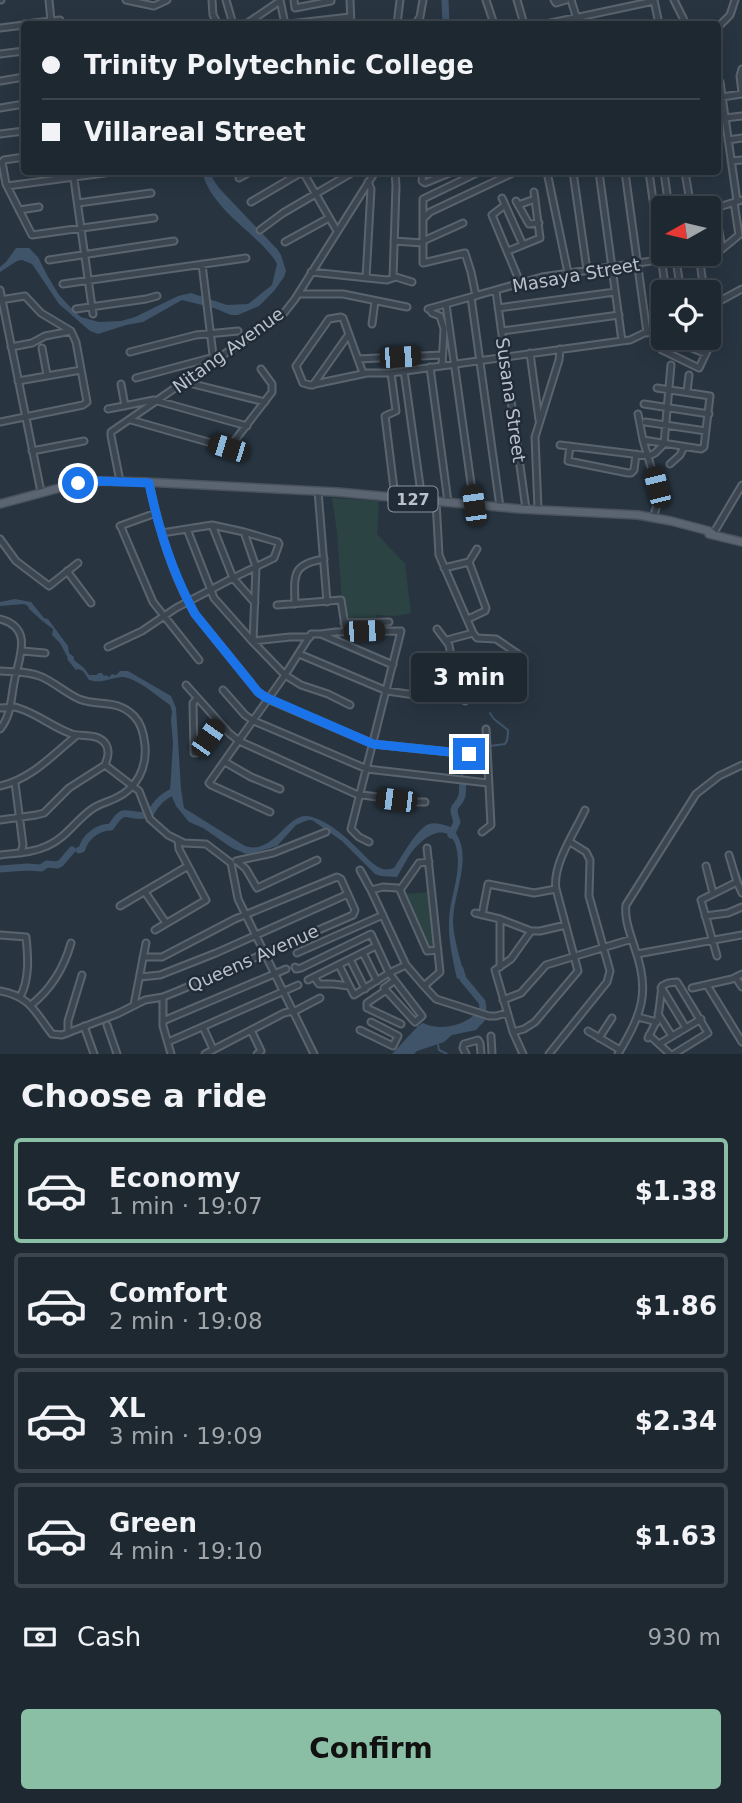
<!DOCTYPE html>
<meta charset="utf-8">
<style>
:root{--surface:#1e2831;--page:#2b343d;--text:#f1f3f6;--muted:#a1a6ab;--line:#3c444d;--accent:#8abfa5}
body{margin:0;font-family:"DejaVu Sans",sans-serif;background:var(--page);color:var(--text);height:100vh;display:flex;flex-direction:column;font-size:26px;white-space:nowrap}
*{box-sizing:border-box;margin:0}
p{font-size:23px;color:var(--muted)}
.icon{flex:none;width:38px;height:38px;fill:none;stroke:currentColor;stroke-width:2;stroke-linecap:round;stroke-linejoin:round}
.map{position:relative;height:1054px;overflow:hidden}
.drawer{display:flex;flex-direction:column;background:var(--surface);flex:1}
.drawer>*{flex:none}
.guide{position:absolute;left:21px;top:21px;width:700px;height:154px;border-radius:7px;box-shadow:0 4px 18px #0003,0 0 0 2px var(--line);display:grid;align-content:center;height:154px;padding:0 21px;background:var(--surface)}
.needle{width:46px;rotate:262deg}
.tools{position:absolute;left:651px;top:196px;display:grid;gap:14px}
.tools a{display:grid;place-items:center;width:70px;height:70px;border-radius:7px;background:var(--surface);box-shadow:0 4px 18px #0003,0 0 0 2px var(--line);font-size:35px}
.end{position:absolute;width:32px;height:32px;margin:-16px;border:9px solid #1a73e8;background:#fff;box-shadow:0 0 0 4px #fff}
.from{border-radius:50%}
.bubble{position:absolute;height:49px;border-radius:7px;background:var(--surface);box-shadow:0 4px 18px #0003,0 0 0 2px var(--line);font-size:23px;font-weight:700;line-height:49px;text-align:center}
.car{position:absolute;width:21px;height:42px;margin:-21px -10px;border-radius:9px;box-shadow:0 0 5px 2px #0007;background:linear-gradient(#222 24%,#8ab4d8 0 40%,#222 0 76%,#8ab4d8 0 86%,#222 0)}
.guide b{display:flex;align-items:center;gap:24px;height:66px;font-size:26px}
.guide b+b{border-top:2px solid var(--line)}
.guide i{width:18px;height:18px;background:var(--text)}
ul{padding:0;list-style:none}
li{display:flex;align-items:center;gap:21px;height:105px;margin:0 14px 10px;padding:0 7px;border:4px solid var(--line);border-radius:7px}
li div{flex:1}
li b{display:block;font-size:26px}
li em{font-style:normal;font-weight:700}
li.active{border-color:var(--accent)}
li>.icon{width:63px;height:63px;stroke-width:1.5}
h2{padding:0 21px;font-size:32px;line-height:84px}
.pay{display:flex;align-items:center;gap:18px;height:77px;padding:0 21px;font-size:26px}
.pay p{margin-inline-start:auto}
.button{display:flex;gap:14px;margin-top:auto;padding:14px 21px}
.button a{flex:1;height:80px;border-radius:7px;background:var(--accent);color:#111;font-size:28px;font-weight:700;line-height:80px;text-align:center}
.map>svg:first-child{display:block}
.green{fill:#2b4343}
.water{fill:#3f5369}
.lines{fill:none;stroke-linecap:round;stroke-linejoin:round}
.stream{stroke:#3f5369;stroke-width:2}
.river{stroke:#3f5369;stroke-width:7}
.minor-casing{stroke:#5a646e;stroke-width:9}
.major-casing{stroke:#49525d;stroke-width:10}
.minor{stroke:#3c4651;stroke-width:5}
.major{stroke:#5a6571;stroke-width:7}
.route{stroke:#1a73e8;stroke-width:9}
.labels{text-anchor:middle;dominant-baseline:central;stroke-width:5;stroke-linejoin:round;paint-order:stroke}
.shield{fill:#212b37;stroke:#8b949f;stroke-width:2}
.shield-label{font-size:16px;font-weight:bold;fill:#b9c1cb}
.street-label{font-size:18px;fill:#b9c1cb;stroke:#212b37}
</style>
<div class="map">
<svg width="742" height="1054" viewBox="0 0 742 1054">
<rect width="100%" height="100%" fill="#283541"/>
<path class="green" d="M332,498L379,501L377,534L405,564L411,613L396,616L376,615L378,630L344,631L337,532Z
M430,892L436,948L428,949L404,894Z"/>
<path class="water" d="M202,172H211L213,179L219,188L277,249L281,255L286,271L284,277L274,291L259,306L238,315H231L214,308L182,300L143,322L126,325L98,334L90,331L59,304L32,264L22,260L17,261L0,272V267L6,262L16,248H29L38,257L47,275L59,295L74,311L81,317L99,322L121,321L135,317L178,296L191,293L227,305L248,304L272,285L277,264C273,256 268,252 263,246C241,224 210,203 202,172Z
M15,599L31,602L44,618L48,619L68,646L69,653L74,657V660L84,668L89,675H96L99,673H102L104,676L106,675L109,677L112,674L116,675L120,671H128L171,696L176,708L181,789L184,808L245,846C276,856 287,809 312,817C329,822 345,836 357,848C364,855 370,862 378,867C383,870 388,870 394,868C401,858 417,828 429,824C435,822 444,825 451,827C476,853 453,891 453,922C454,940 460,959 465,976L457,979C453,960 448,940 449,920C450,900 458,881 458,861C457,821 430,828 411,853C406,860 402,869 397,877L381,876L375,874L342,841L312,820H308L296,825L277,846L253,853L246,854L232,848L203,828L189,822L176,806L170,792L173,743L171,720L172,712L170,705C158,697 136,677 122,677C109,678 102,684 89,680L83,671L78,669L76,670L67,659L68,658L60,643L52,635L53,629C44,623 37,616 29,609L28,606L24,604L0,606V602Z
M474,1015L486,1019L476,1030L452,1035L444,1042L417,1051L414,1054H392L418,1026L423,1023C439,1031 462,1026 474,1015Z"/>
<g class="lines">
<path class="stream" d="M466,742L474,744
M475,746L476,748
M490,746L505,744C508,740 508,736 508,730L494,719L490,713
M478,749L485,746
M462,776L463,765L465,757
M738,872L742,883
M438,1045L439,1050L447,1054"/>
<path class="river" d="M445,0L446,24
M150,814C156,803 163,795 175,791
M451,835L457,822C450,802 457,810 462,796C463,792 462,787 463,783
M79,850L82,849C85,837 98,827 111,827C125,804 126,818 146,815
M0,869L27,867L41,868L47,864L57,865L61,863L72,850
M460,969L463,979L482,1002L483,1008L480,1021L475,1023"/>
<defs>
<path id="minor" d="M0,0H1
M49,0L51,21
M126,0L154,6L167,0
M212,0L213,15L218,24
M226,0L233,24
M280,0L285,24
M294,0L295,8L331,1V0
M350,0L351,24
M486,0L494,24
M517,0L524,24
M554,0L556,3L566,0
M571,0L577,19
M654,0L659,24
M674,0L686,24
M25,24L60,20
M246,24L280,1
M289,24L350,17
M397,24L400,0
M415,24L420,17L423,0
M546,24L654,1
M718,27L730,15L735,0
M0,28L24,25
M0,54L24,51
M742,69L740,76L742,93
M0,81L24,77
M720,82L737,201
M722,97L742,94
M0,108L24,104
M725,118L742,116
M0,134L24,131
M728,140L742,138
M24,157L4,160L2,162L6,184L32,235L154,218
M731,161L742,160
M73,172L93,314
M303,172L337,231
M423,172L422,181L425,183L452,172
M547,172L568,273
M573,172L587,270
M599,172L622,341
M625,172L647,333
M649,172L666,292
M664,172L669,208
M685,172L691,208
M239,178L250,172
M7,186L112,172
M502,198L523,245
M516,201L529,224L539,223
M251,202L302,172
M734,202L739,235L722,249L715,208L742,200
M78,203L151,193
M505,205L492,215L519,280
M518,205L535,199
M19,210L39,207
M423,219L430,212L515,172
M260,230L283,213L353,172
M394,241L423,243
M423,241L463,223
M285,242L329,218
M508,251L540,238L534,192
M675,254L681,292
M699,254L704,292
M49,260L174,241
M202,264L213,355L216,360
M311,272L387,280L396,277L412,282
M366,278L371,189L368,182
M393,278L396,186L395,172
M63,284L246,258
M0,290L41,492
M496,291L526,509
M298,294H343L407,307
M476,296L471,272L465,253L423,263V199L479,172
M471,297L500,507
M0,300L25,296L41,313L71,331L76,342L87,402L83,405L0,422
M446,304L474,505
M709,304L718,302L742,289
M498,308L615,292
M76,309L146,299L157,296
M428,309L542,277L699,254
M430,309L432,313L440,316L444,329L442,366
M372,324L375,301
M502,331L619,315
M651,331L662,350L699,368L708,349L702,338
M678,342L706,354
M11,347L32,343L45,336L71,331
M42,348L47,375
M662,350L687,338
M130,352L196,335L238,331
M530,353L539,420
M358,359L442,355
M430,367L448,502
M404,371L422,500
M363,373L343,318L341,317L329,319L296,366L303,383L310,385L367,373H391L622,341L630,340L663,324
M391,373L396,411L385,416L395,497
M136,378L214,357
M18,381L81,370
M185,382L265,402
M121,384L125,406
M313,385L349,334
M687,392L689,375
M644,404L709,414
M108,409L154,400L247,426
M638,414L643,440L657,487L658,502L653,518
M131,420L229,448L272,392V384L261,369
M645,422L706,431
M643,440L701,449L704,447L710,396L657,388
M560,445L649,456L655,453L664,444L671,365
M570,446L568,461L628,473H631L634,470L636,454
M32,451L84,441
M670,464L680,455L684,447
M120,481L111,436V432L284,313L295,299L375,172
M149,483C158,526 173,576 195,614L258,692L268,699L373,744L469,754
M318,491L327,602
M436,501L439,555L473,633
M538,509L535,437L559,360L560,349
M156,513L120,526L121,527L153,602L199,660
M212,525L233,578L255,603
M187,529L214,598L253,642L285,675L301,685L328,694L350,705
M244,532L256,567L253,642
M713,534L742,485
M0,539L16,561L49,586L78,563
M444,568L469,562L477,549
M67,571L91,603
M295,604C294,575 292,564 324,559
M277,605L341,600L346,632
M0,619C35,628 18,659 14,683C11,699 11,716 0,729
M468,619L485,611L486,608L469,562
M344,623L389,622
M437,629L449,645L455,678L476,693
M321,634L336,632L401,631L351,829L359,837L369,842
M447,640L473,633L477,638L496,639L518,654L491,683L465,701
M253,641L290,637H310
M108,647L142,631L176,608L233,578L274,558L279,544L278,542L244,532L212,525L162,533
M22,651L45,653
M299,654L387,691L429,697
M452,664C480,660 478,657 501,674
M0,671C14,672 29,671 42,677C55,683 66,693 79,699C99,707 116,698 134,716C142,724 144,735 145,745C147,768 137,788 116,798C108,802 99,804 92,809C76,820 66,838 47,846C32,853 16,853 0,855
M186,685L229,733L239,741L356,794L411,802H425
M223,690L245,715L254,721L367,769L488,783
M0,708L15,707L21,709C39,715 54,728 72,734C83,737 97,733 105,743C110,750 108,757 105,765
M196,753H194L193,703L197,698
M196,753L218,722
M225,762L251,777L280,789
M105,765L139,791L150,819L168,835L184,843L206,844L231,863L238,899L314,1054
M15,783L23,845L21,853
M0,786C30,780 54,754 77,735
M270,812L211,785L209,783L285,675L311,634H321L393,665
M0,820L36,815L44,813L69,788L105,765
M482,832L491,825L486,729
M729,855L737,882L742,893
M236,861L273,853L326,832
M237,861L246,869L257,888L317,860
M706,866L713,893
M360,870L371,890L406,965L424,986L436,999L489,1016H496L507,1013
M371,890L383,887L398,888L400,890
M400,890L427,951L438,950
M400,890L419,863L429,862
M145,892L166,923
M120,906L188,866
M475,913L500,919L531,931H540L566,925
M482,915L488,884L534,893L556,889
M705,916L728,913L742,907
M500,919V967
M155,930L206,900L179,849L178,841
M0,935L26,937C28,956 30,979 20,997
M297,953L383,915
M363,953L377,981
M637,954L742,935
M717,956L701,900L737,882
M350,959L365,989
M339,965L354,995L389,973L406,965
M295,967L296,969L301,968L371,934L389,973L422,1016L415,1022L384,988L394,981
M140,977L160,975L216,953L348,894
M314,977L319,984H333L349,986
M736,978L742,987
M308,980L376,946
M707,985L742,1042
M424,986L440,972L427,848
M661,988L663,990L686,1028
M692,988L732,979L742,974
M0,991C30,996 35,1012 52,1034L62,1035L117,1014L145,1000L163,997L178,991L353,915L355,910L341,879L337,877L235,919L162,957H143
M163,997V1026L171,1054
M503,1000L521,993L546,965L632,939
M31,1005C51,989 64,968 71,943
M134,1005L146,943
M367,1008L401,1024
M367,1008V1003L386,990
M658,1014L672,1036
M638,1017L657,1022
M163,1021L286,969
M107,1025L117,1054
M84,1026L94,1054
M203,1027L213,1049
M251,1030L261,1051L257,1054
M360,1030L393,1046L398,1036L371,1022
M588,1031L620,1050
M513,1032L524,1029L535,1022L578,971L556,889C552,865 575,832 585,810
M68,1033V1021L82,975
M649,1035L670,1054
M491,1036L492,1054
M599,1038L612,1018
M648,1038L658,1018L662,986L668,983L677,982L708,1033L674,1054
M168,1042L298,985
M659,1044L701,1019
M205,1054L284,1013L297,1010L320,998
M466,1054L463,1048L464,1044L478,1040L480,1043L481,1054
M523,1054L513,1032L495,970L511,959L531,931
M549,1054L603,987L607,982L610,971L589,896L590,860L586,852L570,842
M618,1054C641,1015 651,993 635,949C631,935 624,920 626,905L696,794L719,776L742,765"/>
<path id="major" d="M0,504L78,483L99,481L145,482L337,492L520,509L638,515L671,521L709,531L713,534
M709,534L742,542"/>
</defs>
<use href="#minor" class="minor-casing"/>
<use href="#major" class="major-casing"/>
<use href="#minor" class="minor"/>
<use href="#major" class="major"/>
</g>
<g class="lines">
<path class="route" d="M78,483L99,481L149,483C158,527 173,574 195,614L258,692L265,697L373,744L469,754"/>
</g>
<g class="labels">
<rect class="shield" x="388.5" y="486.5" width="49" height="25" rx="5"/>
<g class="shield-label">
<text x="413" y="499">127</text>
</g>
<g class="street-label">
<text transform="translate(576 275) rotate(-10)">Masaya Street</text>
<text transform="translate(228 350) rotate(-36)">Nitang Avenue</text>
<text transform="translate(511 400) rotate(82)">Susana Street</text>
<text transform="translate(253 958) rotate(-24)">Queens Avenue</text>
</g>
</g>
</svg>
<div class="tools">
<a><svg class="needle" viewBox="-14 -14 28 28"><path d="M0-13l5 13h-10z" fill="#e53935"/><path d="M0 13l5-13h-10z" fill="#a1a6ab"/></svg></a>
<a><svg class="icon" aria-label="locate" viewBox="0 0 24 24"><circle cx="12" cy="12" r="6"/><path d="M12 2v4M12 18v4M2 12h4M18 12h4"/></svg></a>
</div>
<i class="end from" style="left:78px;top:483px"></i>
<i class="end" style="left:469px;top:754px"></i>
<div class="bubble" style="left:411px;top:653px;width:116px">3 min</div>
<i class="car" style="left:400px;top:357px;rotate:87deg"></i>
<i class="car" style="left:228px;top:448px;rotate:287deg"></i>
<i class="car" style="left:657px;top:487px;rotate:346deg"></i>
<i class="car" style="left:474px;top:505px;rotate:352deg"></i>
<i class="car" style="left:364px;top:631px;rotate:88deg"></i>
<i class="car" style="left:208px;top:738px;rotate:35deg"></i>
<i class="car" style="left:396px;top:800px;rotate:277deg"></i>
<div class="guide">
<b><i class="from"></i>Trinity Polytechnic College</b>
<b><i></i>Villareal Street</b>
</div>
</div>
<section class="drawer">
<h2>Choose a ride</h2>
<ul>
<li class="active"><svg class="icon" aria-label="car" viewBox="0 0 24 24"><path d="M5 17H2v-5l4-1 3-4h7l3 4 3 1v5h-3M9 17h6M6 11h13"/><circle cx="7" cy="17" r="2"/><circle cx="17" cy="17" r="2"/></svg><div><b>Economy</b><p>1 min · 19:07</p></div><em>$1.38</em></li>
<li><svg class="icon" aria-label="car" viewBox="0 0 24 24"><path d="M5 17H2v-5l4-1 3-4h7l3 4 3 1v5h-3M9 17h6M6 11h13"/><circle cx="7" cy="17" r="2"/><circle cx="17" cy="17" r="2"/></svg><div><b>Comfort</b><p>2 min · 19:08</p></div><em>$1.86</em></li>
<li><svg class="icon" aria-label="car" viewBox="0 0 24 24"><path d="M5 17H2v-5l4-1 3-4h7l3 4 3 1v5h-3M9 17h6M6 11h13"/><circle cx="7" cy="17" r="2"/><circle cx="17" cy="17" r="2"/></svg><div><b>XL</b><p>3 min · 19:09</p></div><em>$2.34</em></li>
<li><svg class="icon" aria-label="car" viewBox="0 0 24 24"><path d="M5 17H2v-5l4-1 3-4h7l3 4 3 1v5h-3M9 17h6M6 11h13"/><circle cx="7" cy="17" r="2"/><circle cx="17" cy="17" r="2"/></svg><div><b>Green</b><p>4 min · 19:10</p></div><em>$1.63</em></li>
</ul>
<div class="pay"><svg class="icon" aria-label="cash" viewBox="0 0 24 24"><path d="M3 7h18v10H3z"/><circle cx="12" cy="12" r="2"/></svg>Cash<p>930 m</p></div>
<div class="button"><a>Confirm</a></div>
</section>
